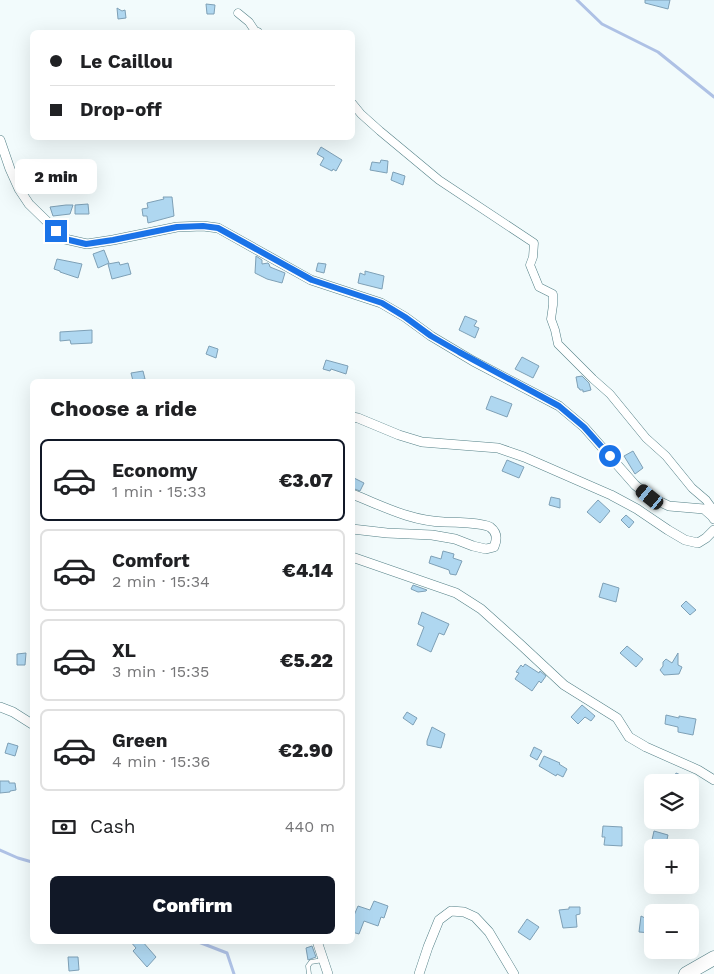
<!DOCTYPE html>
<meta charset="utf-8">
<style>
:root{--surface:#fff;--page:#f2f2f2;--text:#202124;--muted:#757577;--line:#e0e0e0;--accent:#111827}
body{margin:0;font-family:"Work Sans",sans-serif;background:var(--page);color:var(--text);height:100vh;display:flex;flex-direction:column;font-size:19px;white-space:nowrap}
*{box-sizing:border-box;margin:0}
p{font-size:16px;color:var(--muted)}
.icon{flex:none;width:28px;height:28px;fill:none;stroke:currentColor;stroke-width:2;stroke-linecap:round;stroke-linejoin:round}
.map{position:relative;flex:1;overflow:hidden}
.sheet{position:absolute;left:30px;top:379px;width:325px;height:565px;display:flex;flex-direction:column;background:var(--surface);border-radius:8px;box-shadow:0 5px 20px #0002}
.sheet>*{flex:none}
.guide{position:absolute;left:30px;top:30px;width:325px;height:110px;border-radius:8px;box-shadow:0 5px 20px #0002;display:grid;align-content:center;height:110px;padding:0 20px;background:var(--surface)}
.fabs{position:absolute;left:644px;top:774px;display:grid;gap:10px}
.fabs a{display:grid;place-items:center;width:55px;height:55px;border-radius:8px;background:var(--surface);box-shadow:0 5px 20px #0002;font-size:25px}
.end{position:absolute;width:22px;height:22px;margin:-11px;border:6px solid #1a73e8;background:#fff;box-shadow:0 0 0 2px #fff}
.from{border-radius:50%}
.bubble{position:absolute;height:35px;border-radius:8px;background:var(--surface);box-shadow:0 5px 20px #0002;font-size:16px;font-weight:800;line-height:35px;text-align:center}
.car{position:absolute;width:15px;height:30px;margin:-15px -8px;border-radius:6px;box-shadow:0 0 4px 1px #0007;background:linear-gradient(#222 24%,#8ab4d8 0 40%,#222 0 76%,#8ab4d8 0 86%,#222 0)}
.guide b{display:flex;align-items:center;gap:18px;height:48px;font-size:19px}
.guide b+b{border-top:1px solid var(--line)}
.guide i{width:12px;height:12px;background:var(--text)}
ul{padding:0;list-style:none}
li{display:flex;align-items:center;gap:15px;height:82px;margin:0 10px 8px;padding:0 10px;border:2px solid var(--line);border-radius:8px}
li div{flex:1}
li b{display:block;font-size:19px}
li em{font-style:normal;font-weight:800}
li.selected{border-color:var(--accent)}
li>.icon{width:45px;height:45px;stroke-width:1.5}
h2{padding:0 20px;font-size:22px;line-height:60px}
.pay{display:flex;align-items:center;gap:12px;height:55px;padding:0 20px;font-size:19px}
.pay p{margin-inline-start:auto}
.action{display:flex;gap:10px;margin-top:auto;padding:10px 20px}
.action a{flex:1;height:58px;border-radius:8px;background:var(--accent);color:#fff;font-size:20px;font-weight:800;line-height:58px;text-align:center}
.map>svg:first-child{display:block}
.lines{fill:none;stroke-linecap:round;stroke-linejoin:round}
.stream{stroke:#aec1e5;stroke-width:3}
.building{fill:#afd7f0;stroke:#7ea0b6}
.service-casing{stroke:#548087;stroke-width:5}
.minor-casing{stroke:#548087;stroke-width:9}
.tertiary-casing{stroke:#548087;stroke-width:10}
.motorway-casing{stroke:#548087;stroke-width:15}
.service{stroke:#fff;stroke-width:4}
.minor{stroke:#fff;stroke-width:8}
.tertiary{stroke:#fff;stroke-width:9}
.motorway{stroke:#fff;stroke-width:14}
.route{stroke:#1a73e8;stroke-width:6}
</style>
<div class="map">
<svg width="714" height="974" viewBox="0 0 714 974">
<rect width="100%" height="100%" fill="#f2fbfc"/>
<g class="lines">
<path class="stream" d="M577,0L602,24L658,52L714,97
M0,850L18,858L32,862
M196,941L227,953L234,974"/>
</g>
<path class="building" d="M645,0H670L668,9L645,3Z
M206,4L215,5L214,14H207Z
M117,8L122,11L125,10L126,18L118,19Z
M321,147L342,160L336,171L333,169L332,171L320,165L324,158L317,154Z
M381,160L388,161L387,173L370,170L372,162L380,163Z
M393,172L405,176L403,185L391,180Z
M74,175L93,179L91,187L73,183Z
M163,197H172L174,216L148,223L147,216H143L142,209L148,208L147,203L164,199Z
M88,204L89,214H75V205Z
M66,205H73L70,214L53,216L50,207Z
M104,250L109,263L98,268L93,254Z
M256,256L262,260V264L268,263L269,264L270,267L285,273L282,283L267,279L255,273Z
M57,259L82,264L78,278L60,272V271L54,269Z
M119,262L120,265L128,263L131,274L112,279L108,264Z
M318,263L326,264L324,273L316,271Z
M365,271L384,276L382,289L358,283L360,273L365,275Z
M465,316L477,321L474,326L479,328L475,338L459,330Z
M92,330V343L71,344L70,340L60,341V332Z
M209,346L218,349L216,358L206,354Z
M522,357L539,366L533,378L515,369Z
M326,360L348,366L346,374L331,369L330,371L323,369Z
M143,371L145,379L133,381L131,373Z
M582,376L589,383L591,390L583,392V390H580L579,388H578L576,377Z
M491,396L512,404L507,417L486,409Z
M633,451L643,468L635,474L624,456Z
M507,460L524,467L519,478L502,471Z
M352,477L364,483L360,491L352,488Z
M551,497L560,499V508L549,505Z
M598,500L610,511L600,523L587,512Z
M626,515L634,522L629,528L621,520Z
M443,551L454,554L453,558L462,561L456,575L450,574L449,570L429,563L431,556L441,559Z
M603,583L619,588L616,602L599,597Z
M413,585L427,590L426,591L418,592L411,589Z
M686,601L696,610L690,615L681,606Z
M422,612L449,624L444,635L439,633L431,652L417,645L424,627L418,624Z
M627,646L643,659L636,667L620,653Z
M26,653L25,665H17V654Z
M678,653V665L682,667L679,674L664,675L660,670L663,666V662L666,659L672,663Z
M525,664L539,673L540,671L546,676L541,683L539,681L532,691L515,679L519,673L516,672L521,665L523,667Z
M582,705L595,716L591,721L585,717L578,724L571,717Z
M407,712L417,718L413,725L403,718Z
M666,715L679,718V716L696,719L693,735L678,732V727L665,724Z
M432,727L445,734L441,748L427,745V741Z
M8,743L18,746L15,756L5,753Z
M534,747L542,751L537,760L530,756Z
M544,756L560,763L559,764L567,769L563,777L557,774L556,776L539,766Z
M676,773L697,782H672Z
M0,781H9V783H15L16,790L10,791V792L0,793Z
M603,826L622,827V846L604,845L605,837H602Z
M654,831L668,835L666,844L652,840Z
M374,901L388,906L384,918L381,917L378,926L364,921L359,934L352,932V920L358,906L370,910Z
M569,907H580V914L576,915L577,927L563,928L559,910L569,909Z
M641,916L645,918L648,917L651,920L652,926V933L639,932Z
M527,919L539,927L530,940L518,932Z
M130,941H142L156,957L147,967L133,951L136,948Z
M312,946L316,957L308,960L306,948Z
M68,957H78L79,970L69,971Z"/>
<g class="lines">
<defs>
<path id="service" d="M309,974L308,966L311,962L323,960"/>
<path id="minor" d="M238,13L249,22L255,31L258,32
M352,103L361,114L380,131L439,180L534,243L533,257L530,265L539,287L553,294V305L551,319L555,330L558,344L593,379L610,394L646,438L666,456L692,488L706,500L714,511"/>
<path id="tertiary" d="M0,140L10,169L19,189L29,204L65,239L87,244L113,240L177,227L203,226L218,228L311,280L381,303L405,317L431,336L473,361L559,406L584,427L635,485L650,497L669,506L704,509L712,516L714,519
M352,417L358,418L399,435L422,442L498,448L524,457L611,495L637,509L668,530L685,540L698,543L706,538L714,530
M352,494C383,506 410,521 444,522C454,522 483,523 490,527C498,533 497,540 494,547L486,549L473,546L455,539L432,535L387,533L352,529
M352,557L456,593L481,609L520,644L564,685L617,718L629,737L646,747L698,770L714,780
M0,707L13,712L32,724
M317,941L328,974
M419,974L428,947L439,920L451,911L464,912L475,917L489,932L514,974"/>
<path id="motorway" d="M686,974L714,958"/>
</defs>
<use href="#service" class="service-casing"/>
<use href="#minor" class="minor-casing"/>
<use href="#tertiary" class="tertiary-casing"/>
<use href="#motorway" class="motorway-casing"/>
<use href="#service" class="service"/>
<use href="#minor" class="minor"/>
<use href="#tertiary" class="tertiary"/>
<use href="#motorway" class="motorway"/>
</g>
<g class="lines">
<path class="route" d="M56,231L65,239L86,244L113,240L177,227L203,226L218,228L312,280L382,303L405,317L431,336L459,352L559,406L584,427L610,456"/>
</g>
</svg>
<div class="fabs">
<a><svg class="icon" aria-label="layers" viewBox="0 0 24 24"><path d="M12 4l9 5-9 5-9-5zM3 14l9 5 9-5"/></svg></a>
<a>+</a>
<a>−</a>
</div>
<i class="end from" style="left:610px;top:456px"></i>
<i class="end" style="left:56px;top:231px"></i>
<div class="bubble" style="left:15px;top:159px;width:82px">2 min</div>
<i class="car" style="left:650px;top:497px;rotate:309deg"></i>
<div class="guide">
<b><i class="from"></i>Le Caillou</b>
<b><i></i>Drop-off</b>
</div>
<section class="sheet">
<h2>Choose a ride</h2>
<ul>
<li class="selected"><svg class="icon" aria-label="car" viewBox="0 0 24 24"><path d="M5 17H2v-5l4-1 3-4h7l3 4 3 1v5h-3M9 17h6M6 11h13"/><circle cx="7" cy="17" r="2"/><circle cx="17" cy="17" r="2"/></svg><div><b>Economy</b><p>1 min · 15:33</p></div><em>€3.07</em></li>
<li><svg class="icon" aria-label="car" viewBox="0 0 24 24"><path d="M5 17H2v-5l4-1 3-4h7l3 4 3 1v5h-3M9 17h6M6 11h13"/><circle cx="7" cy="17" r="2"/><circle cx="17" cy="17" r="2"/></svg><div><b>Comfort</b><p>2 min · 15:34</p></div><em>€4.14</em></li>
<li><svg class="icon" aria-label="car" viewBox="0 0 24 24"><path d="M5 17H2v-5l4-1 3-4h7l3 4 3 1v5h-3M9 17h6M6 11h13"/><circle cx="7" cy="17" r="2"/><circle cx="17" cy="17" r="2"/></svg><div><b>XL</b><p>3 min · 15:35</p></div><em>€5.22</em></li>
<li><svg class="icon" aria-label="car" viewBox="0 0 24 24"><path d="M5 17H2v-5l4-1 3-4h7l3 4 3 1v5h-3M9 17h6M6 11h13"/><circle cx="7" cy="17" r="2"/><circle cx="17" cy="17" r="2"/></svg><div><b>Green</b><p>4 min · 15:36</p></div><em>€2.90</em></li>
</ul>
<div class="pay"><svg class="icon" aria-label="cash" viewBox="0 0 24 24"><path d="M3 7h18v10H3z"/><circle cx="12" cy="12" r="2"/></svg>Cash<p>440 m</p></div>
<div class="action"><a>Confirm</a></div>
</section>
</div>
